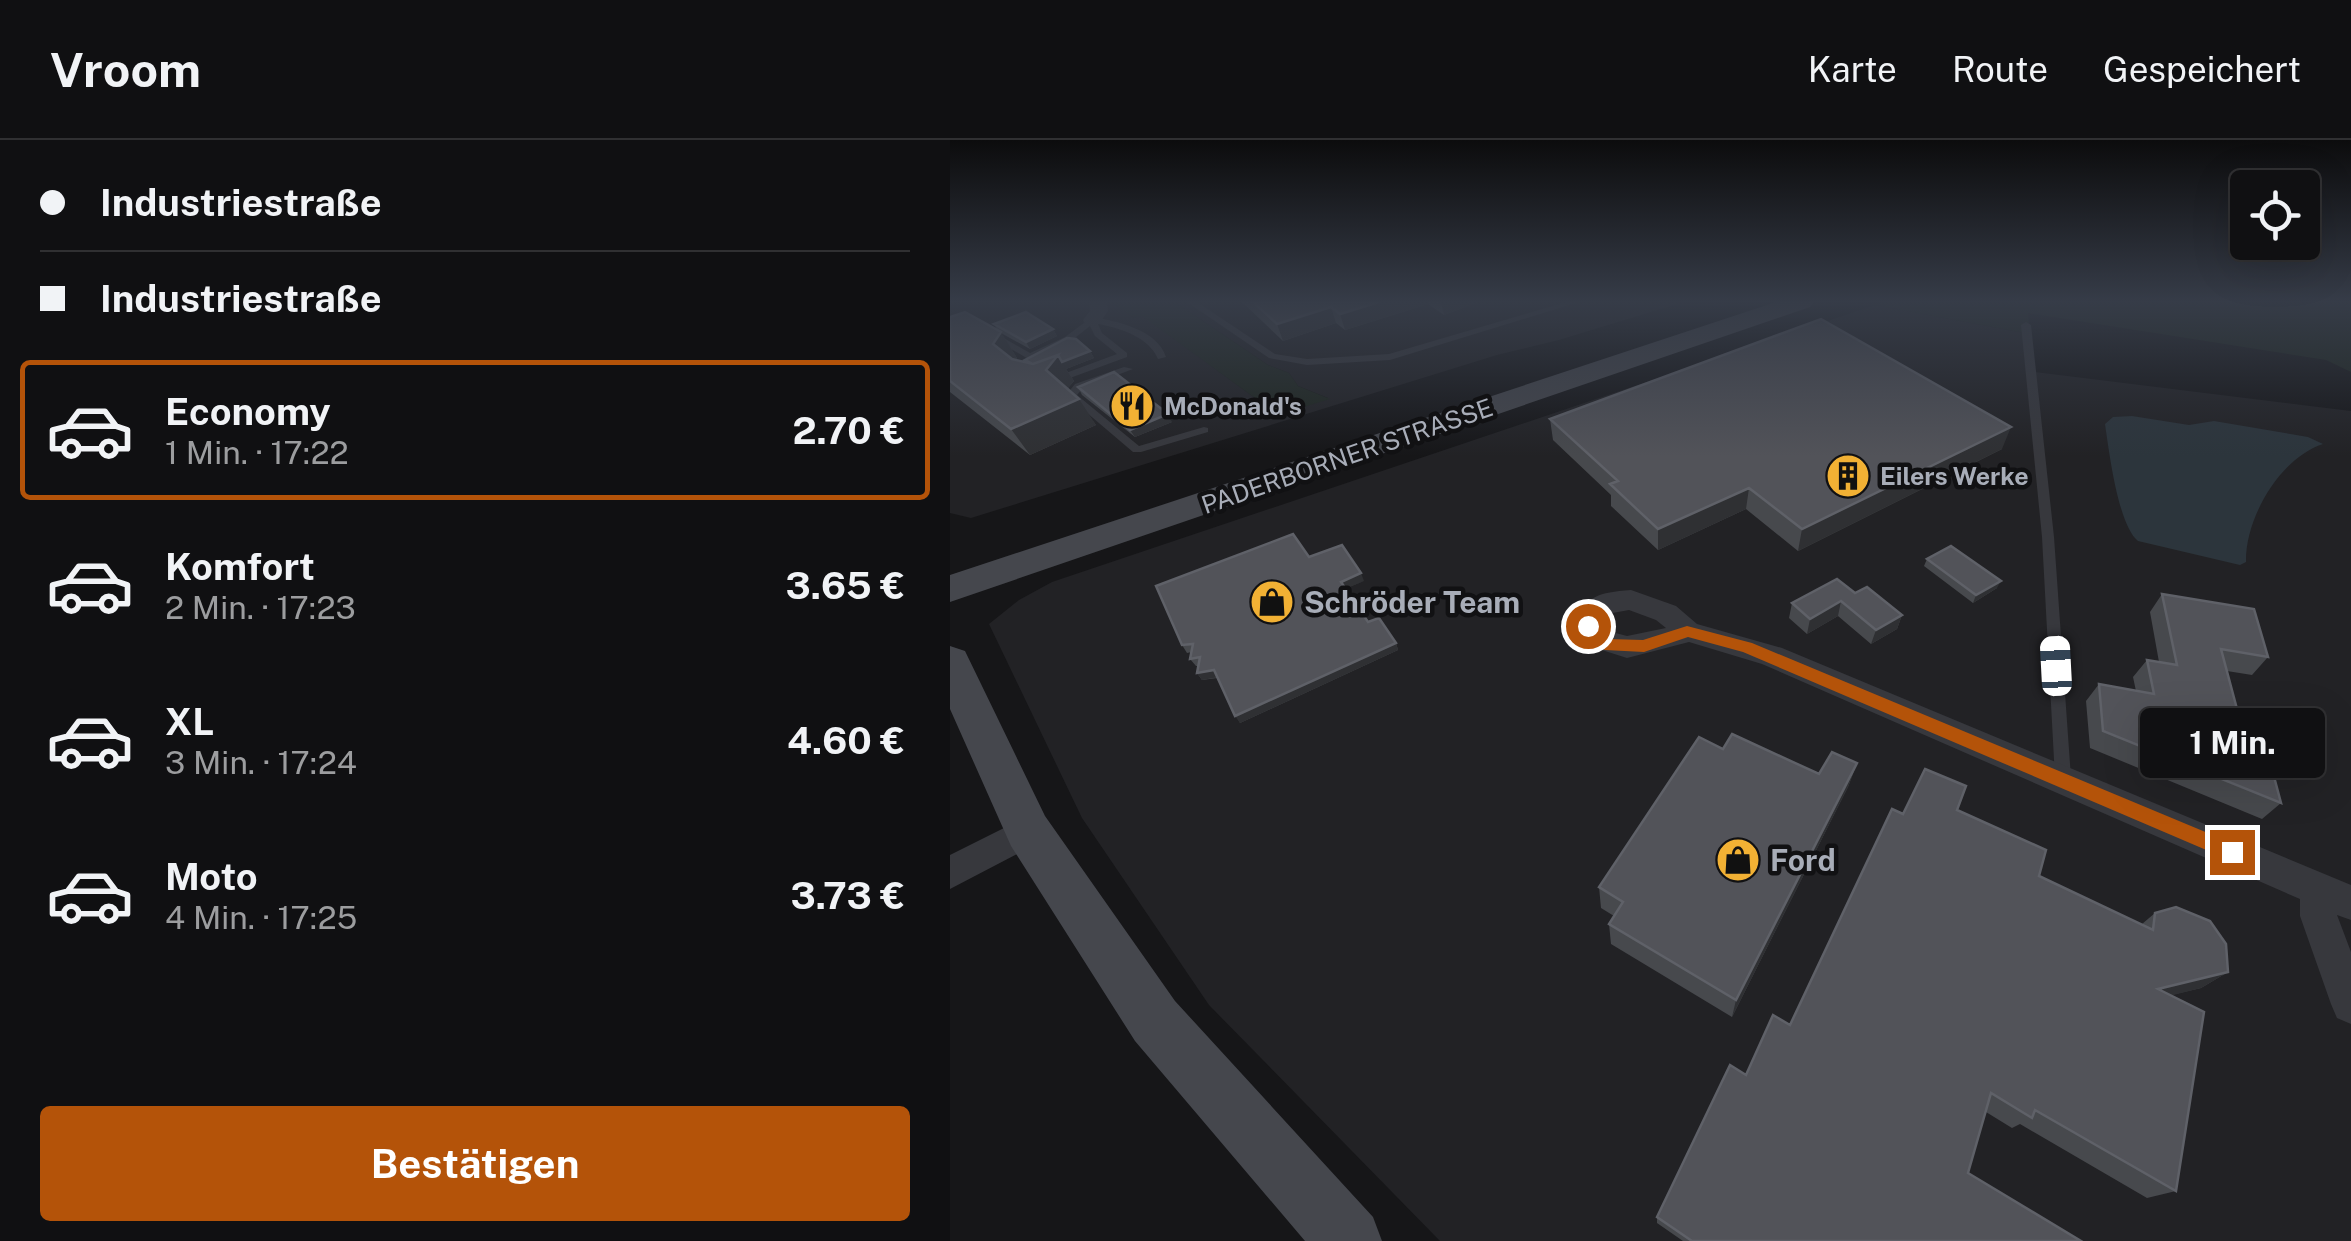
<!DOCTYPE html>
<html lang="de">
<meta charset="utf-8">
<style>
:root{--surface:#101012;--page:#1e1e20;--text:#f1f3f6;--muted:#9c9d9f;--line:#303032;--accent:#b45309}
body{margin:0;font-family:"Public Sans",sans-serif;background:var(--page);color:var(--text);height:100vh;display:flex;flex-direction:column;font-size:38px;white-space:nowrap}
*{box-sizing:border-box;margin:0}
p{font-size:32px;color:var(--muted)}
.icon{flex:none;width:55px;height:55px;fill:none;stroke:currentColor;stroke-width:2;stroke-linecap:round;stroke-linejoin:round}
.map{position:relative;flex:1;overflow:hidden}
.drawer{display:flex;flex-direction:column;background:var(--surface);width:950px}
.drawer>*{flex:none}
.guide{display:grid;align-content:center;height:220px;padding:0 40px;background:var(--surface)}
.controls{position:absolute;left:1280px;top:30px;display:grid;gap:20px}
.controls a{display:grid;place-items:center;width:90px;height:90px;border-radius:10px;background:var(--surface);box-shadow:0 10px 40px #0002,0 0 0 2px var(--line);font-size:50px}
.end{position:absolute;width:45px;height:45px;margin:-22px;border:12px solid #b45309;background:#fff;box-shadow:0 0 0 5px #fff}
.from{border-radius:50%}
.bubble{position:absolute;height:70px;border-radius:10px;background:var(--surface);box-shadow:0 10px 40px #0002,0 0 0 2px var(--line);font-size:32px;font-weight:700;line-height:70px;text-align:center}
.car{position:absolute;width:30px;height:60px;margin:-30px -15px;border-radius:12px;box-shadow:0 0 8px 2px #0007;background:linear-gradient(#fff 24%,#345 0 40%,#fff 0 76%,#345 0 86%,#fff 0)}
.guide b{display:flex;align-items:center;gap:35px;height:95px;font-size:38px}
.guide b+b{border-top:2px solid var(--line)}
.guide i{width:25px;height:25px;background:var(--text)}
ul{padding:0;list-style:none}
li{display:flex;align-items:center;gap:30px;height:140px;margin:0 20px 15px;padding:0 20px;border:5px solid transparent;border-radius:10px}
li div{flex:1}
li b{display:block;font-size:38px}
li em{font-style:normal;font-weight:700}
li.current{border-color:var(--accent)}
li>.icon{width:90px;height:90px;stroke-width:1.5}
.primary-button{display:flex;gap:20px;margin-top:auto;padding:20px 40px}
.primary-button a{flex:1;height:115px;border-radius:10px;background:var(--accent);color:#fff;font-size:40px;font-weight:700;line-height:115px;text-align:center}
header{display:flex;align-items:center;gap:60px;box-sizing:border-box;height:140px;padding:0 50px;background:var(--surface);border-bottom:2px solid var(--line)}
header strong{font-size:48px}
nav{display:flex;gap:55px;margin-inline-start:auto;font-size:35px}
main{display:flex;flex:1;min-height:0}
.map>svg:first-child{display:block}
.built{fill:#222225}
.green{fill:#1e261f}
.water{fill:#2c353c}
.lines{fill:none;stroke-linecap:round;stroke-linejoin:round}
.lane{fill:#37383d;fill-rule:evenodd}
.street{fill:#37383d;fill-rule:evenodd}
.secondary{fill:#45474d;fill-rule:evenodd}
.wall{fill:#47494d}
.shaded-wall{fill:#2f3033}
.building{fill:#525359;stroke:#5f6168;stroke-width:2.5}
.route{fill:#b45309}
.labels{text-anchor:middle;dominant-baseline:central;stroke-width:9;stroke-linejoin:round;paint-order:stroke}
.far-poi-label{font-size:25px;font-weight:bold;fill:#a8adb8;stroke:#111113;text-anchor:start}
.far-street-label{font-size:25px;fill:#a8adb8;stroke:#111113}
.poi-label{font-size:30px;font-weight:bold;fill:#a8adb8;stroke:#111113;text-anchor:start}
</style>
<header>
<strong>Vroom</strong>
<nav><a>Karte</a><a>Route</a><a>Gespeichert</a></nav>
</header>
<main>
<section class="drawer">
<div class="guide">
<b><i class="from"></i>Industriestraße</b>
<b><i></i>Industriestraße</b>
</div>
<ul>
<li class="current"><svg class="icon" aria-label="car" viewBox="0 0 24 24"><path d="M5 17H2v-5l4-1 3-4h7l3 4 3 1v5h-3M9 17h6M6 11h13"/><circle cx="7" cy="17" r="2"/><circle cx="17" cy="17" r="2"/></svg><div><b>Economy</b><p>1 Min. · 17:22</p></div><em>2.70 €</em></li>
<li><svg class="icon" aria-label="car" viewBox="0 0 24 24"><path d="M5 17H2v-5l4-1 3-4h7l3 4 3 1v5h-3M9 17h6M6 11h13"/><circle cx="7" cy="17" r="2"/><circle cx="17" cy="17" r="2"/></svg><div><b>Komfort</b><p>2 Min. · 17:23</p></div><em>3.65 €</em></li>
<li><svg class="icon" aria-label="car" viewBox="0 0 24 24"><path d="M5 17H2v-5l4-1 3-4h7l3 4 3 1v5h-3M9 17h6M6 11h13"/><circle cx="7" cy="17" r="2"/><circle cx="17" cy="17" r="2"/></svg><div><b>XL</b><p>3 Min. · 17:24</p></div><em>4.60 €</em></li>
<li><svg class="icon" aria-label="car" viewBox="0 0 24 24"><path d="M5 17H2v-5l4-1 3-4h7l3 4 3 1v5h-3M9 17h6M6 11h13"/><circle cx="7" cy="17" r="2"/><circle cx="17" cy="17" r="2"/></svg><div><b>Moto</b><p>4 Min. · 17:25</p></div><em>3.73 €</em></li>
</ul>
<div class="primary-button"><a>Bestätigen</a></div>
</section>
<div class="map">
<svg width="1401" height="1101" viewBox="0 0 1401 1101">
<rect width="100%" height="100%" fill="#161618"/>
<path class="built" d="M0,162H162L184,178L192,175L316,266L317,277L378,258L348,246L339,233L318,225L225,162H734L609,200L547,215L21,378L0,373Z
M925,165L1080,194L1085,232L1401,271V1101H490L259,865L132,678L39,484L69,460L102,442Z"/>
<path class="green" d="M162,162H225L318,225L339,233L348,246L380,259L317,278L316,266L192,176L184,178Z
M932,162H1401V232L1376,220L1078,173L1080,194L925,165Z"/>
<path class="water" d="M1182,276L1239,285L1264,281L1358,297L1373,304C1330,318 1295,378 1296,422L1290,425L1188,401C1168,385 1159,311 1155,284L1163,277Z"/>
<g class="lines">
<path class="lane" d="M237,162H247L325,214L357,219L439,214L616,162H629L440,220L357,225L319,218Z
M142,177C167,181 208,190 216,217L208,219C199,197 170,188 148,184L152,193L177,213V217L101,245L97,244V240L167,214L145,196L140,186L121,201L80,220L37,195L45,193L80,213L115,197Z
M1076,182L1081,185L1104,397L1121,638L1119,643L1113,645L1107,643L1105,638L1092,397L1071,185Z
M174,227L183,229L133,248L127,255L189,306L254,287L258,288V292L191,312H183L116,255L125,244Z"/>
<path class="street" d="M139,162H157L158,171L149,184H135L133,180L140,171Z
M681,450L726,466L747,484L832,508L1401,745V780L1387,775L1401,812V884L1387,878L1381,864L1350,776V759L812,524L739,502L677,518L633,504L624,485C639,454 647,453 681,450ZM679,470L706,480L716,488L677,496L654,490L652,485L657,474Z
M78,676L90,680L95,691L90,702L0,749V715Z"/>
<path class="secondary" d="M826,162H864L860,167L0,462V435Z
M0,506L15,511L95,676L225,861L423,1077L432,1101H355L185,901L61,706L0,569Z"/>
</g>
<path class="wall" d="M292,162H528L494,175L478,164L395,190L386,183L333,201Z
M0,177L48,191L44,184L103,189L107,196L80,209L51,193L67,218L66,220L77,223L75,220L140,211L144,218L116,229L124,241L118,248L146,285L80,315L0,252Z
M128,247L222,282L185,297L132,255Z
M600,279L1052,309L848,411L796,369L708,410L661,366V355L603,300Z
M977,419L1047,448L1023,463L974,426Z
M414,441L396,448L418,482L446,503L448,510L290,583L267,538L252,540L247,533L248,526H246L240,519L242,512L237,513L232,505Z
M905,453L952,475L947,489L921,504L888,476L857,494L839,478L842,463Z
M1212,454L1318,517L1302,535L1277,531L1295,599L1331,663L1312,679L1140,608L1136,561L1149,544L1186,551L1183,537L1197,520L1209,522L1200,472Z
M773,609L869,634L907,623L898,647L782,877L661,804L659,784L664,776L651,768L649,747Z
M1007,670L1089,736L1192,784L1205,773L1278,832L1251,848L1221,855L1226,1051L1197,1058L1070,984L1062,988L1036,972L1018,1033L1131,1101H733L707,1083V1077L796,935L840,885L953,674Z"/>
<path class="shaded-wall" d="M429,162H478V164L395,190L390,174Z
M491,162H528L494,175Z
M381,167L386,183L333,201L327,184Z
M103,189L107,196L80,209L76,202Z
M51,192L67,218L60,229L43,204Z
M140,211L144,218L116,229L124,241L112,255L92,229L108,215Z
M129,259L146,285L80,315L61,289Z
M218,274L222,282L185,297L180,290Z
M1061,287L1052,309L848,411L852,389Z
M799,348L796,369L708,410V389Z
M411,433L414,441L395,449L391,442Z
M1051,441L1047,448L1023,463L1026,455Z
M891,461L888,476L857,494L860,479Z
M952,475L947,489L921,504L926,490Z
M446,503L448,510L290,583L285,576Z
M264,530L269,537L252,540L247,533Z
M907,623L898,647L782,877L786,860Z
M1278,832L1251,848L1184,865L1208,849Z"/>
<path class="building" d="M303,162H429L390,174L381,167L327,184Z
M15,172L51,192L43,204L62,219L83,224L108,215L96,230L129,259L61,289L0,241V177Z
M76,172L103,189L76,202L44,184Z
M871,179L1061,287L852,389L799,348L708,389L660,344L668,341L600,279Z
M117,198L126,199L140,211L112,222L108,215L83,224L75,220Z
M164,232L218,274L180,290L128,247Z
M343,394L359,417L392,405L411,433L391,442L418,482L429,478L446,503L285,576L264,530L247,533L250,517L240,519L243,504L232,505L206,446Z
M1001,406L1051,441L1026,455L977,419Z
M887,439L905,453L917,447L952,475L926,490L891,461L860,479L842,463Z
M1212,454L1304,469L1318,517L1271,509L1295,599L1315,603L1331,663L1153,591L1149,544L1204,554L1197,520L1227,525Z
M782,594L869,634L882,612L907,623L786,860L659,784L673,762L649,747L749,597L773,609Z
M975,629L1016,646L1007,670L1096,710L1089,736L1203,790L1205,773L1226,767L1260,781L1276,804L1278,832L1208,849L1254,872L1226,1051L1085,970L1082,978L1041,953L1018,1033L1131,1101H742L707,1077L780,925L796,935L823,875L840,885L942,669L953,674Z"/>
<linearGradient id="sky" x2="0" y2="1"><stop stop-color="#0c0c0d"/><stop offset="0.51" stop-color="#363c48"/><stop offset="1" stop-color="#363c48" stop-opacity="0"/></linearGradient>
<rect width="1401" height="316" fill="url(#sky)"/>
<path class="route" d="M638,480L658,499L693,500L737,486L802,503L1289,706L1291,712L1282,720L1275,718L793,512L738,497L694,512L655,510L638,501L631,486Z"/>
<defs>
<symbol id="restaurant-disc" viewBox="-11 -11 22 22"><circle r="9.5" fill="#f2b134" stroke="#111113"/><path d="M-5-6h1v4h1v-4h1v4h1v-4h1v5L-1.5 .5V6h-2V.5L-5-1ZM5-6V6H3V1.5H1.5Q1.5-4 5-6Z" fill="#111"/></symbol>
<symbol id="building-disc" viewBox="-11 -11 22 22"><circle r="9.5" fill="#f2b134" stroke="#111113"/><path d="M-4-6H4V6H1V3H-1V6H-4ZM-2.5-4.3h1.7v1.8h-1.7ZM.8-4.3h1.7v1.8H.8ZM-2.5-1h1.7V.8h-1.7ZM.8-1h1.7V.8H.8Z" fill="#111"/></symbol>
<symbol id="shop-disc" viewBox="-11 -11 22 22"><circle r="9.5" fill="#f2b134" stroke="#111113"/><path d="M-5-2.5h2.3a2.7 3.5 0 0 1 5.4 0H5L5.5 6h-11ZM-1.5-2.5h3a1.5 2.3 0 0 0-3 0Z" fill="#111"/></symbol>
</defs>
<g fill-rule="evenodd">
<use href="#restaurant-disc" x="157" y="241" width="50" height="50"/>
<use href="#building-disc" x="873" y="311" width="50" height="50"/>
<use href="#shop-disc" x="297" y="437" width="50" height="50"/>
<use href="#shop-disc" x="763" y="695" width="50" height="50"/>
</g>
<g class="labels">
<g class="far-poi-label">
<text x="214" y="266">McDonald's</text>
<text x="930" y="336">Eilers Werke</text>
</g>
<g class="far-street-label">
<text transform="translate(397 316) rotate(-19)">PADERBORNER STRASSE</text>
</g>
<g class="poi-label">
<text x="354" y="462">Schröder Team</text>
<text x="820" y="720">Ford</text>
</g>
</g>
</svg>
<div class="controls">
<a><svg class="icon" aria-label="locate" viewBox="0 0 24 24"><circle cx="12" cy="12" r="6"/><path d="M12 2v4M12 18v4M2 12h4M18 12h4"/></svg></a>
</div>
<i class="end from" style="left:638px;top:486px"></i>
<i class="end" style="left:1282px;top:712px"></i>
<div class="bubble" style="left:1190px;top:568px;width:185px">1 Min.</div>
<i class="car" style="left:1106px;top:526px;rotate:357deg"></i>
</div>
</main>
